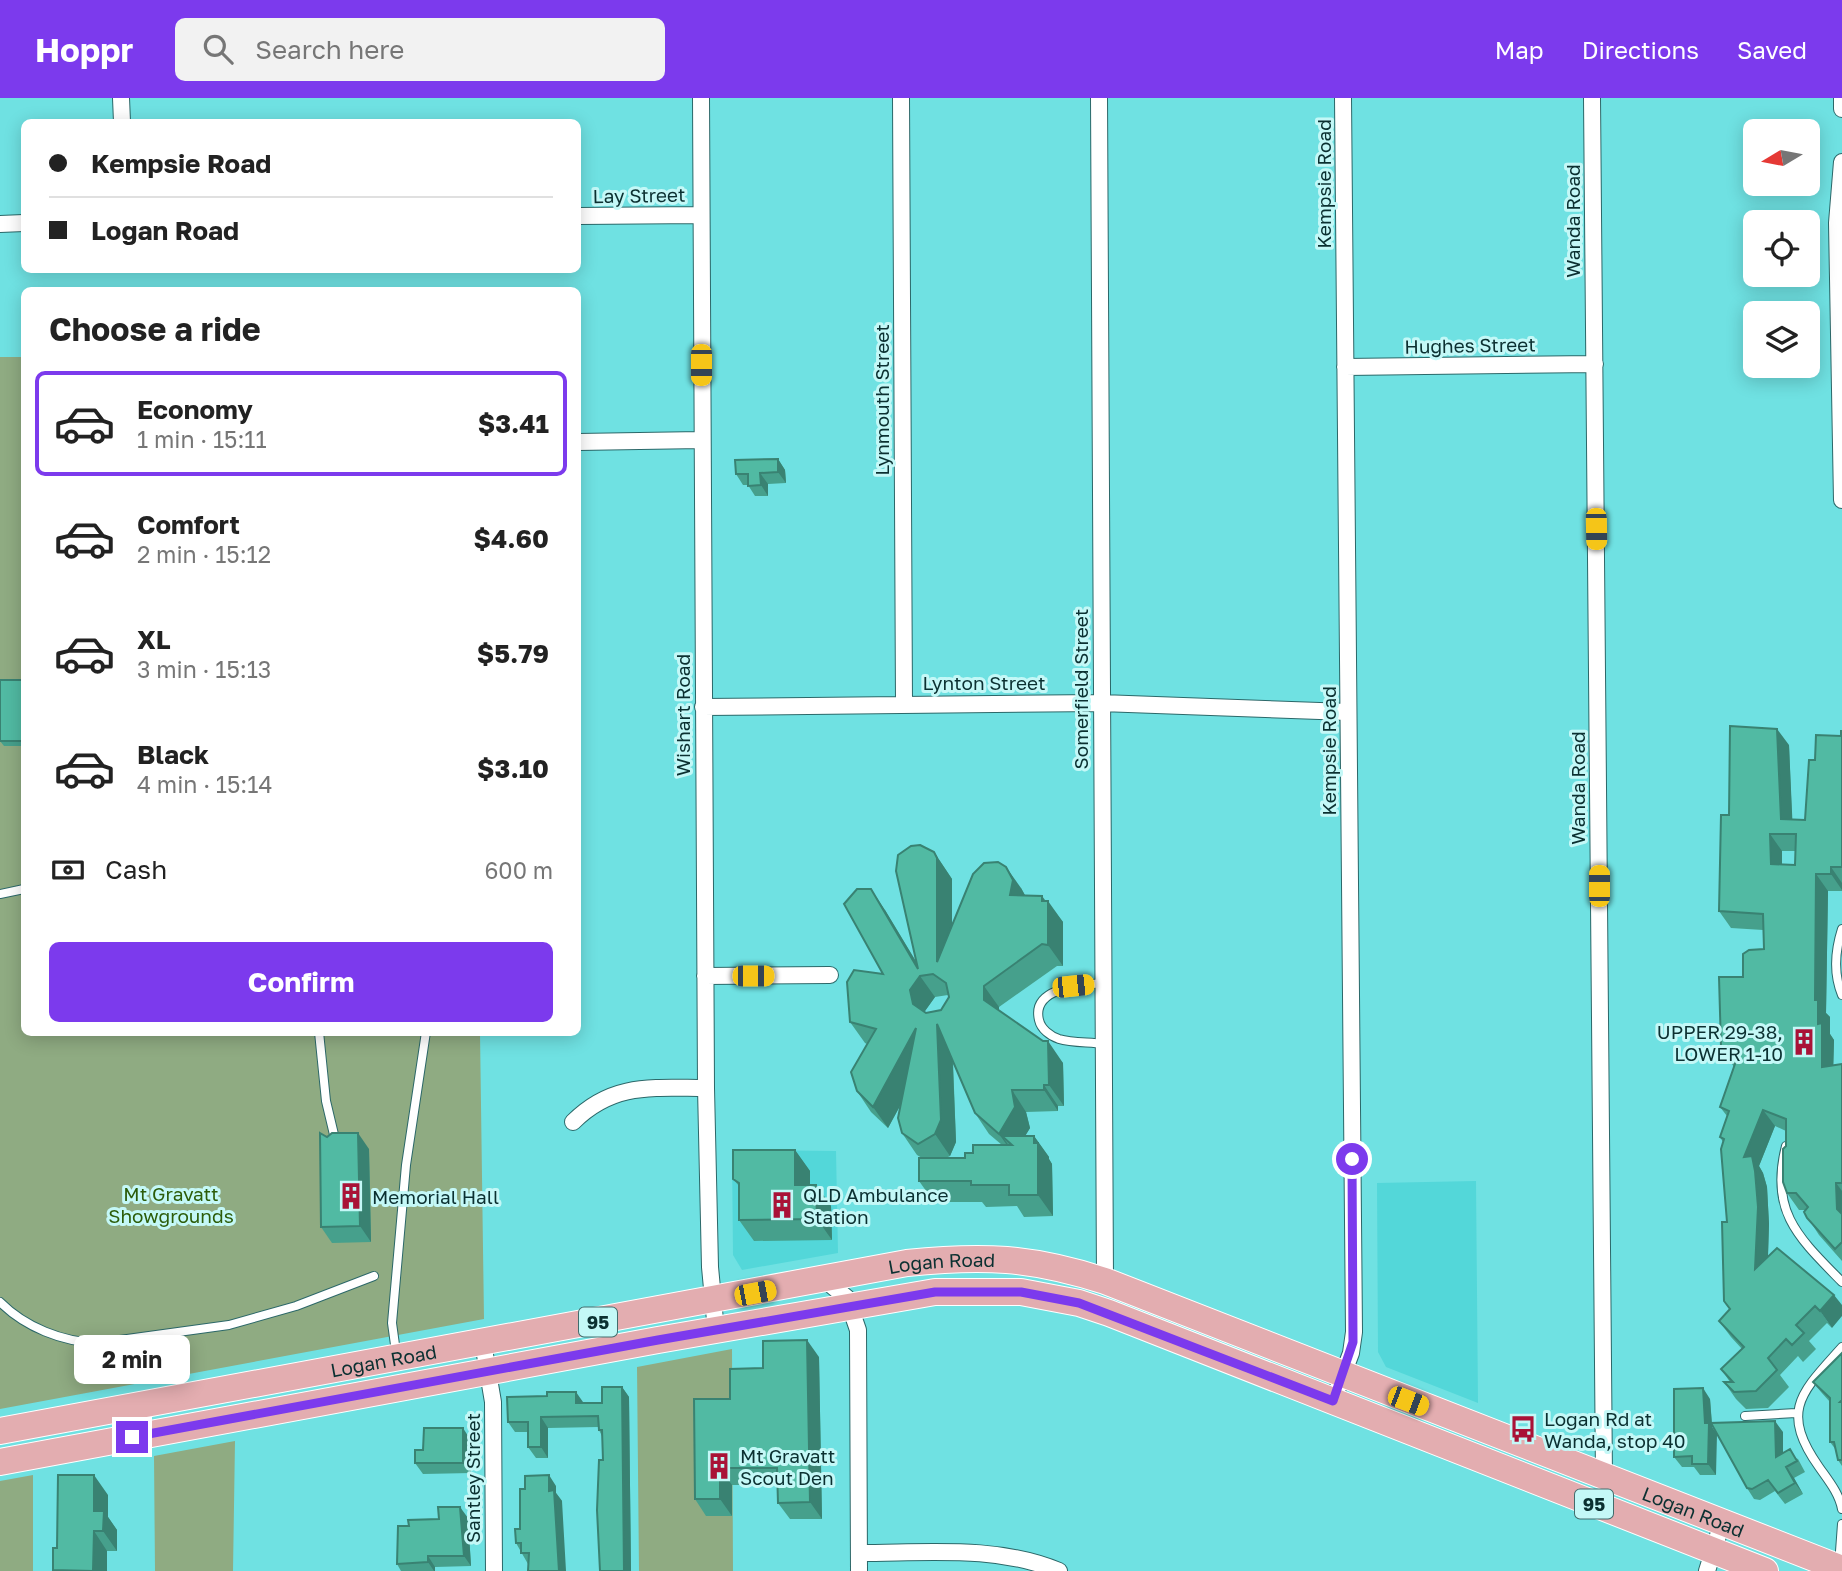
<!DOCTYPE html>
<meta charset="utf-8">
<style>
:root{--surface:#fff;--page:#f2f2f2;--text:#222;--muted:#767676;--line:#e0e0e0;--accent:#7c3aed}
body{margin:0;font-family:"Golos Text",sans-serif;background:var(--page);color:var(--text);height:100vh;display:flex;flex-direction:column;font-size:26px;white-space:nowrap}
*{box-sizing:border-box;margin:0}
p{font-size:23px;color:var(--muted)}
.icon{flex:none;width:38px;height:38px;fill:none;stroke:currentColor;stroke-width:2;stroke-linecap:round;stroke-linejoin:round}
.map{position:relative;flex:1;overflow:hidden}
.panel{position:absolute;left:21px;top:189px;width:560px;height:749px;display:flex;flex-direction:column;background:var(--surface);border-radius:10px;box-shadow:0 4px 18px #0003}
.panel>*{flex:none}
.top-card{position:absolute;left:21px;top:21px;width:560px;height:154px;border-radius:10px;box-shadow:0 4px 18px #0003;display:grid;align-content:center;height:154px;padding:0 28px;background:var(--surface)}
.needle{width:46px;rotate:260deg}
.tools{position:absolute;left:1743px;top:21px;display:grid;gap:14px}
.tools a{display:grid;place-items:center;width:77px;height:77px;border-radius:10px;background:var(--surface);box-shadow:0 4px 18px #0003;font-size:35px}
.end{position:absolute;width:32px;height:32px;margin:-16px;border:9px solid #7c3aed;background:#fff;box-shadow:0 0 0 4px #fff}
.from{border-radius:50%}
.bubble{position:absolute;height:49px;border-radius:10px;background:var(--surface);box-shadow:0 4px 18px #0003;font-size:23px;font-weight:700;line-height:49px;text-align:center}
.car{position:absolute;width:21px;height:42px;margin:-21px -10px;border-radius:9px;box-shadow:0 0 5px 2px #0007;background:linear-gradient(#f5c518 24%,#345 0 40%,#f5c518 0 76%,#345 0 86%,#f5c518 0)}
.top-card b{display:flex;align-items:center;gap:24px;height:66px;font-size:26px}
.top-card b+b{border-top:2px solid var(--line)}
.top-card i{width:18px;height:18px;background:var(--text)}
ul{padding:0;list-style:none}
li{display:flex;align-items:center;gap:21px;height:105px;margin:0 14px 10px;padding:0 14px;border:4px solid transparent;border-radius:10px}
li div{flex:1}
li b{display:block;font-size:26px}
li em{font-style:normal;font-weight:700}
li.active{border-color:var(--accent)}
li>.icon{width:63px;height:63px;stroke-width:1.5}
h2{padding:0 28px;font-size:32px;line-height:84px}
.pay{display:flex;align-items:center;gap:18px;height:77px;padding:0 28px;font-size:26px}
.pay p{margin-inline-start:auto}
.cta{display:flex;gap:14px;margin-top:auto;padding:14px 28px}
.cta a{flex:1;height:80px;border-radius:10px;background:var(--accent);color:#fff;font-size:28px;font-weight:700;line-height:80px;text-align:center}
header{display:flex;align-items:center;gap:42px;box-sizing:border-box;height:98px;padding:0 35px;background:var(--accent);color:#fff}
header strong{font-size:33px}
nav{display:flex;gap:38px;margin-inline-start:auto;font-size:24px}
.search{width:490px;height:63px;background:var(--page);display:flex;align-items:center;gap:18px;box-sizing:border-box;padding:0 24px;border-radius:10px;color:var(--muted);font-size:26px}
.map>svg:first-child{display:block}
.built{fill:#53d7d9}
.green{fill:#8fab82}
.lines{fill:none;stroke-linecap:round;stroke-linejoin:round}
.service-casing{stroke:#2c6869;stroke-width:10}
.minor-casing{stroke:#2c6869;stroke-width:18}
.primary-casing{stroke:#fff;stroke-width:28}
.service{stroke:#fff;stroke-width:8}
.minor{stroke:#fff;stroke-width:16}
.primary{stroke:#e3adb0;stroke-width:26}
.wall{fill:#46a08c;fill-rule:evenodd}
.shaded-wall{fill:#398272}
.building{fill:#51baa3;stroke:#398272;stroke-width:2;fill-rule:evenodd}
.route{stroke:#7c3aed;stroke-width:9}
.labels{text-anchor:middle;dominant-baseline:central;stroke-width:6;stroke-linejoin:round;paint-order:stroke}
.shield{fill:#c4f8f7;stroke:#426c6c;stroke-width:2}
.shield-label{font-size:18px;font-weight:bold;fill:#0b3031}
.street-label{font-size:19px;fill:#0b3031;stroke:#c4f8f7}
.poi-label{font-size:19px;fill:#0b3031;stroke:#c4f8f7;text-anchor:start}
.park-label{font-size:19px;fill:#2c5c09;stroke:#c4f8f7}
</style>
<header>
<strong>Hoppr</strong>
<div class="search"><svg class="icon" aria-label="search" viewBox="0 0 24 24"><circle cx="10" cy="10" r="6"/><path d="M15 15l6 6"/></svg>Search here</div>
<nav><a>Map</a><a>Directions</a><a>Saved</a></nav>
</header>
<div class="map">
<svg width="1842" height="1473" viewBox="0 0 1842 1473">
<rect width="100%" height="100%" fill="#6fe1e2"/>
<path class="built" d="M732,1052L836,1053L838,1155L742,1172L733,1157Z
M1476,1083L1478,1305L1386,1269L1378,1254L1377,1085Z"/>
<path class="green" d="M0,259H24V934L480,935L484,1221L0,1311Z
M732,1251L733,1473H639L637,1269Z
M235,1343L233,1473H155L154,1358Z
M33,1377V1473H0V1383Z"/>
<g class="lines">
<defs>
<path id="service" d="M0,796L24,791
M1842,831C1835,853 1833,875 1842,897
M1102,885C1082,887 1031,889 1039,922C1041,931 1050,938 1059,941C1072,945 1089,944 1103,946
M319,934L326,1003L336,1045
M1786,1048C1769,1114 1799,1140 1842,1184
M0,1204C25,1229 62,1244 98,1245L229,1227L296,1208L374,1178
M1842,1249C1802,1294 1779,1312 1819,1369C1828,1382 1839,1395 1842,1411
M396,1254L392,1225L406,1067L426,934
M1745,1318L1796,1315
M1839,1467L1842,1426"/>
<path id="minor" d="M121,0L122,24
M701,0L706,990L710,1169L716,1233
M901,0L904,605
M1099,0L1105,1183
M1592,0L1604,1380
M1842,0V11
M1842,64L1837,125L1842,402
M578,118L701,117
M0,126L24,125
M1345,269L1595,266
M578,344L701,342
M703,609L1101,605L1348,614
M705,878L830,877
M573,1024C613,984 653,990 706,990
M825,1182L847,1200L858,1232L859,1473
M483,1245L493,1304L494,1473
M1333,1303L1351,1255L1354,1234L1343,0
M859,1455C926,1455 997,1447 1059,1473
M1707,1473L1722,1425"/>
<g id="primary">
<path id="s1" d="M0,1333L907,1165C983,1157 1031,1159 1105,1183L1842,1471"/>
<path d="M0,1364L658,1242L935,1194H1021L1079,1205L1109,1215L1765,1473"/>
</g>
</defs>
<use href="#service" class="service-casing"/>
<use href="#minor" class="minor-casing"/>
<use href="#primary" class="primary-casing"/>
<use href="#service" class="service"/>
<use href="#minor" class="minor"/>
<use href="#primary" class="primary"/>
</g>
<path class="wall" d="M778,361L785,372L786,385L768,386V398H755L748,387H743L736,376Z
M24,582V648H4L0,643Z
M1842,633V793H1828L1826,915L1830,919V936L1834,942L1833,967L1842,966V1163L1819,1137L1804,1114L1805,1112H1799L1787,1095L1786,1033L1775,1028L1759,1068L1763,1075L1767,1089L1769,1126L1768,1158L1777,1150L1832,1230L1827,1225L1809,1243L1816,1251L1803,1264L1798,1258L1780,1277L1789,1289L1768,1310L1746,1311L1736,1301L1724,1284H1730L1721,1271L1742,1251L1731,1239L1719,1223L1730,1212L1724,1203L1727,1124L1723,1044L1720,1039L1727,1018L1720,1009L1734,969L1721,949L1743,879L1764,851L1763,832L1731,830L1719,813L1729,717L1789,647L1792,721L1805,722L1815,662L1841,638ZM1782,753H1796L1795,767H1782Z
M934,754L952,781V828L1021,790L1025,797L1046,803L1063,824V868H1057L999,909V913L1063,965L1064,1008H1058V1013L1026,1014L1030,1030L1025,1038H1034L1049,1059V1061L1052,1066L1053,1118L1024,1119L1017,1108L986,1109L982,1104H934L919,1083L922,1060L917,1057L902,1035L901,1006L888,1030L871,1014L857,993L867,946L865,945L850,924L883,876L885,812L917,865ZM948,897L949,899L941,912L925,915V913L935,899ZM953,963L975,1015L989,1036L1002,1047L973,1055L965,1060H946L950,1058L956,1044Z
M327,1039L369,1051L371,1144L332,1145L321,1129Z
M795,1052L810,1073V1087H816L831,1108L832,1142L754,1143L739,1122V1088L733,1081Z
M1842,1255V1368L1838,1362L1836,1352L1830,1344V1304L1821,1294L1813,1284Z
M819,1259L822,1421H790L778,1405V1387H732V1418H706L695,1401L763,1270Z
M622,1289L629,1299L631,1473H600L603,1362L602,1338L599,1332L598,1329L548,1330V1360H536L528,1349V1334H515L508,1324L583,1305H602Z
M1710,1301L1712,1325L1783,1334V1355L1798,1361L1805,1374L1794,1380L1803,1396L1785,1406L1775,1393L1760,1402L1754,1401L1747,1390L1712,1326L1716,1377H1700L1694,1369H1682L1674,1359Z
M470,1341L471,1375L423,1376L415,1365L423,1352Z
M556,1388V1395L562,1403L528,1466L516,1445L520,1431L525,1391Z
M108,1397V1419L117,1432V1453H107V1473H53L57,1450Z
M468,1420L471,1468L435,1469V1473H401L397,1466L409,1428Z"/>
<path class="shaded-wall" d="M778,361L785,372L786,385L778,374Z
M760,375L768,386V398L761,387Z
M1777,631L1789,647L1793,736L1781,721Z
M1770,736L1782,753V783L1771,766Z
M934,754L952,781V885L937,864Z
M1006,769L1021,790L1028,803L1010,797Z
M1831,769L1842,785V792L1831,776Z
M1816,776L1828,793L1826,915L1830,919V936L1834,942L1833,985L1822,969L1815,902Z
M871,791L885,812L924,877L918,871Z
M1042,798L1048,806V803L1063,824V868L1048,847Z
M920,878L935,899L925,913L928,927L913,906L910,892Z
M984,888L999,909V923L984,902Z
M937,926L952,947L956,1044L950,1058L935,1036Z
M916,930L931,951L888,1030L873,1009Z
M1048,943L1063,965L1064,1008L1049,987Z
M1044,987L1058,1008V1013L1044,992Z
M1012,992L1026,1014L1030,1030L1016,1053L1012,1047L1002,1038L1015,1056L1014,1057L999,1036Z
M1763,1012L1775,1028L1759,1068L1763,1075L1767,1089L1769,1126L1767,1188L1755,1171L1744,1059Z
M358,1035L369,1051L371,1144L360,1128Z
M1034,1038L1049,1059V1061L1052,1066L1053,1118L1038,1097Z
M795,1052L810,1073V1108L795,1087Z
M1836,1085L1842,1093V1118L1837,1111Z
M816,1087L831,1108L832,1142L817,1121Z
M1834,1197L1842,1207V1218L1832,1230L1820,1213Z
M807,1242L819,1259L822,1421L810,1404Z
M622,1289L629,1299L631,1473H624Z
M1703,1290L1710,1301L1712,1329L1717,1336L1716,1377L1708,1366Z
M576,1294L583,1304L576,1305Z
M541,1319L548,1330V1360L541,1349Z
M1775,1323L1783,1334V1369L1776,1359Z
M463,1330L470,1341L471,1375L463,1365Z
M1786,1369L1794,1380L1803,1396L1795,1385Z
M720,1370L732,1387V1418L720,1401Z
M94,1377L108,1397V1419L117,1432V1453L103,1433L94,1413Z
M549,1377L556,1388V1395L562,1403L566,1473H559L549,1393Z
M460,1409L468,1420L471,1468L464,1458Z
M94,1433L107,1453V1473H93Z
M428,1458L435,1469V1473H434L428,1464Z"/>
<path class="building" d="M778,361V374L760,375L761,387L748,388V376H736L735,362Z
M0,582H24V643H0Z
M1730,628L1777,631L1781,721L1805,722L1809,662H1815L1816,637L1841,638V633H1842V769H1831V776H1816L1815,902H1818V926L1822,925V969L1842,966V1085H1836L1837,1111L1842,1116V1144L1835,1151L1807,1120L1804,1114L1808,1109L1796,1095H1787L1783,1084V1051L1786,1048V1021L1763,1012L1744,1059L1752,1058L1755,1073L1758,1109L1755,1171L1777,1150L1834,1197L1820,1213L1815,1208L1796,1227L1804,1235L1792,1247L1786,1241L1768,1260L1777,1272L1756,1293L1734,1294L1724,1284H1733L1721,1271L1744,1249L1719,1223L1730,1211L1724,1203L1722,1124H1727L1721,1051L1724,1041L1720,1039L1729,1013L1720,1009L1736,963H1730V949H1721L1719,879H1743V856L1749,852L1764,851L1763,816L1719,813L1721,717H1729ZM1770,736H1796L1795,767L1771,766Z
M920,747L934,754L937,760V864L973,776L984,765L998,764L1006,769L1013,782L1010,797L1042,798V803H1048V847L1042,846L984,888V902L1043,943H1048L1049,987H1044V992H1012L1015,1009L999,1036L975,1015L937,926L941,1022L935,1036L918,1046L902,1035L898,1020L916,930L873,1009L857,993L851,974L876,931L850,924L847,884L854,872L883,876L844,806L857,791H871L918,871L896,773L898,757L911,748ZM933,876L946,885L949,899L941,912L926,915L913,906L910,892L920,878Z
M320,1035L327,1039L332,1035H358L360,1128L321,1129Z
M1002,1038H1034V1045H1038V1097H1009V1087H971V1083H919V1060H965V1055H973V1047H1012Z
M733,1052H795V1087H816L817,1121L739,1122V1085L733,1081Z
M807,1242L810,1404L778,1405L777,1370H720V1401H695L694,1301H730V1271L763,1270V1243Z
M1842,1255V1302L1840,1304H1842V1362H1838L1834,1344H1830V1300L1813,1284Z
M602,1289H622L624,1473H600L597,1412L599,1362H603L602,1332H599L598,1318L541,1319V1349H528V1324H508L507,1299L547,1298V1294H576V1305H602Z
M1703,1290L1705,1325H1709L1708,1366H1692V1358L1674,1359V1291Z
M1775,1323L1776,1359L1790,1351L1797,1363L1786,1369L1795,1385L1778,1395L1768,1382L1752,1391L1747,1390L1711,1325Z
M424,1330H463V1365H415V1352H423Z
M58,1377H94V1413H104L103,1433H94L93,1473L53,1472V1450H57Z
M549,1377V1393L554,1392L559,1473H528L529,1455H521V1445H516L515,1431H520V1391H525V1378Z
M438,1409H460L464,1458H428V1464L397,1466L398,1428H409L408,1422L439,1421Z"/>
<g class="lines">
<path class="route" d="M132,1339L658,1242L935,1194H1021L1079,1205L1333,1303L1353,1244L1352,1061"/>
</g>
<defs>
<symbol id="building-bare" viewBox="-9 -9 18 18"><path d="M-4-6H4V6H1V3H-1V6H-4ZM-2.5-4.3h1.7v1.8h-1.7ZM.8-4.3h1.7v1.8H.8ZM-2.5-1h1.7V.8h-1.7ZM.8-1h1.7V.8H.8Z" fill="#a91237" stroke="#c4f8f7" stroke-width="2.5" paint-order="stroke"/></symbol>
<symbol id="bus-bare" viewBox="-9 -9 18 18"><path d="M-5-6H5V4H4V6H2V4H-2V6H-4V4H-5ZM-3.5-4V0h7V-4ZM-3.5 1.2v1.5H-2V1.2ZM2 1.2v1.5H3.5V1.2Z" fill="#a91237" stroke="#c4f8f7" stroke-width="2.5" paint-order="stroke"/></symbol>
</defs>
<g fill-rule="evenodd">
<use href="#building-bare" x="1785" y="925" width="38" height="38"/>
<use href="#building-bare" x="332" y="1079" width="38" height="38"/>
<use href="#building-bare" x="763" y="1088" width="38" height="38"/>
<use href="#bus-bare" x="1504" y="1312" width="38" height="38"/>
<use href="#building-bare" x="700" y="1349" width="38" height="38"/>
</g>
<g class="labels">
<g class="shield">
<rect x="579" y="1209.5" width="38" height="29" rx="5"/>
<rect x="1575" y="1391.5" width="38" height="29" rx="5"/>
</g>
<g class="shield-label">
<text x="598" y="1224">95</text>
<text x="1594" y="1406">95</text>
</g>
<g class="street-label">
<text transform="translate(1323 86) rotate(-90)">Kempsie Road</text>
<text transform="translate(639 97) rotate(-1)">Lay Street</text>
<text transform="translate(1572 123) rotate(-90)">Wanda Road</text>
<text transform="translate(1470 247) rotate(-1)">Hughes Street</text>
<text transform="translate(881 302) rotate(-90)">Lynmouth Street</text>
<text x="984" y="584">Lynton Street</text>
<text transform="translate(1080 591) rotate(-90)">Somerfield Street</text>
<text transform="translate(682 617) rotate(-90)">Wishart Road</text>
<text transform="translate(1328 653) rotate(-90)">Kempsie Road</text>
<text transform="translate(1577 690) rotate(-90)">Wanda Road</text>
<text stroke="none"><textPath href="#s1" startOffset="957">Logan Road</textPath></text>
<text stroke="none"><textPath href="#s1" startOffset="390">Logan Road</textPath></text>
<text transform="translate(472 1380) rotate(-90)">Santley Street</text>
<text stroke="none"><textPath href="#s1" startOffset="1755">Logan Road</textPath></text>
</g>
<g class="poi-label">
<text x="1783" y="933" text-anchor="end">UPPER 29-38,<tspan x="1783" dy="22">LOWER 1-10</tspan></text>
<text x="803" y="1096">QLD Ambulance<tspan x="803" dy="22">Station</tspan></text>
<text x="372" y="1098">Memorial Hall</text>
<text x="1544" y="1320">Logan Rd at<tspan x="1544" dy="22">Wanda, stop 40</tspan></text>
<text x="740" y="1357">Mt Gravatt<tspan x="740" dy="22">Scout Den</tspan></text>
</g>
<g class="park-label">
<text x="171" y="1095">Mt Gravatt<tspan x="171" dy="22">Showgrounds</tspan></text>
</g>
</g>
</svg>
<div class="tools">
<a><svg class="needle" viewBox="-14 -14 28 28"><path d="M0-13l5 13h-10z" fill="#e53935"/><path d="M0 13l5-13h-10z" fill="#767676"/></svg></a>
<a><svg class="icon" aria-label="locate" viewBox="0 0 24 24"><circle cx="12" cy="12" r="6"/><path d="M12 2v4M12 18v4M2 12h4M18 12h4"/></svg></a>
<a><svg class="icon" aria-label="layers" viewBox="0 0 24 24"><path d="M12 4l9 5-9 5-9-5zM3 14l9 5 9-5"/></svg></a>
</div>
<i class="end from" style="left:1352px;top:1061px"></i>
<i class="end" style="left:132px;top:1339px"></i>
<div class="bubble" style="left:74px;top:1237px;width:116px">2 min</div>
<i class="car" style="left:701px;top:267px;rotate:180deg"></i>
<i class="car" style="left:1596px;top:431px;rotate:179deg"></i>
<i class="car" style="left:1599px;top:788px;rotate:0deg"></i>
<i class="car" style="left:753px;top:878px;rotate:90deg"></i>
<i class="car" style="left:1073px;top:888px;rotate:84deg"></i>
<i class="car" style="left:755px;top:1195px;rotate:79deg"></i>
<i class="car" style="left:1408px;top:1303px;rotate:111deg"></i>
<div class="top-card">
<b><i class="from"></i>Kempsie Road</b>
<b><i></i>Logan Road</b>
</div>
<section class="panel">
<h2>Choose a ride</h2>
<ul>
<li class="active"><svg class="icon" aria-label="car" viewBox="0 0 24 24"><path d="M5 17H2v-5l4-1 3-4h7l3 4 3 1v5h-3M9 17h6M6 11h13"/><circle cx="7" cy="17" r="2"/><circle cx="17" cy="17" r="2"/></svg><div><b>Economy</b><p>1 min · 15:11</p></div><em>$3.41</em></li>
<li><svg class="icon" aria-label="car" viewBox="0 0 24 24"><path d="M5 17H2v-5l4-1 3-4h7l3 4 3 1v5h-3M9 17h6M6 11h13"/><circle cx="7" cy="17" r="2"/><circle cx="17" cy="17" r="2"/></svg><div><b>Comfort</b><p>2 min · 15:12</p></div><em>$4.60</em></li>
<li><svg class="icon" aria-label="car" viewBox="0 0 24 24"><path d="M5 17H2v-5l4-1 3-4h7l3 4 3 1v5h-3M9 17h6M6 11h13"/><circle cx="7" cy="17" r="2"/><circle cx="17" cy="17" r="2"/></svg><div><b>XL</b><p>3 min · 15:13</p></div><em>$5.79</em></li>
<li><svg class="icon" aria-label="car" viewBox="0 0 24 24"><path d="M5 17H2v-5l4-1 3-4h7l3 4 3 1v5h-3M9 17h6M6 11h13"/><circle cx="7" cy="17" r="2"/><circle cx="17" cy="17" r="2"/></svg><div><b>Black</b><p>4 min · 15:14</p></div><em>$3.10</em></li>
</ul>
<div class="pay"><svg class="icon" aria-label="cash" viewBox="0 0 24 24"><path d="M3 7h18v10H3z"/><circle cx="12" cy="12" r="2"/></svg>Cash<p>600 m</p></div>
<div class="cta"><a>Confirm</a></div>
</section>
</div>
